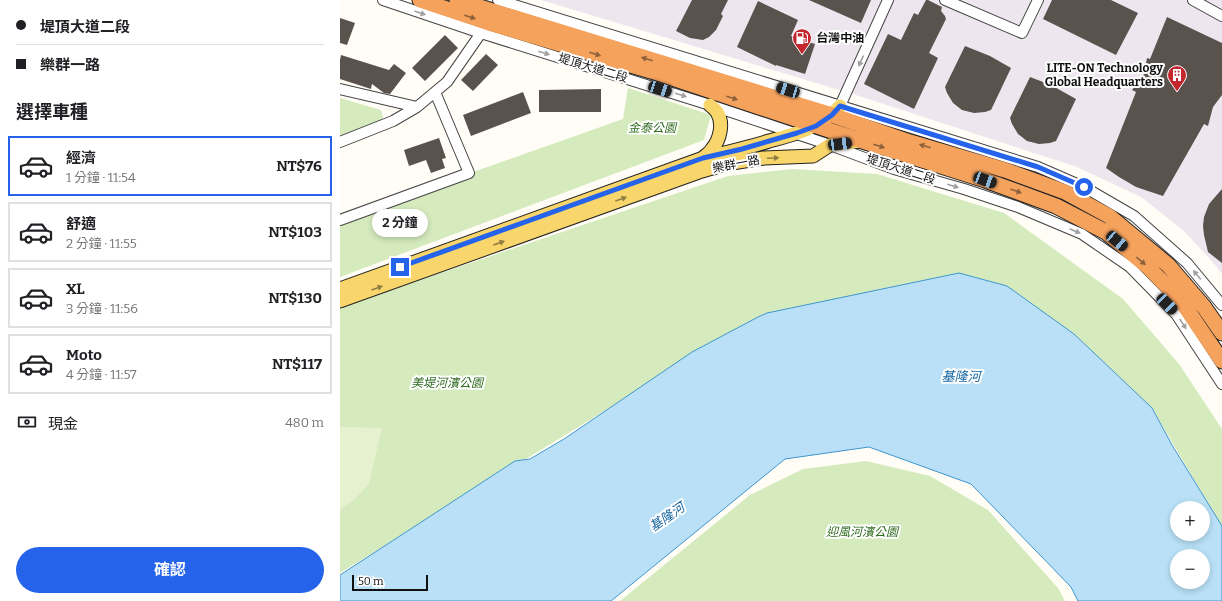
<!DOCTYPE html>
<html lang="zh-TW">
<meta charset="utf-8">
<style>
:root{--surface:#fff;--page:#f2f2f2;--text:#202124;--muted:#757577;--line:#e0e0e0;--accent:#2563eb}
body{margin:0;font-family:Bitter,"Noto Sans TC",serif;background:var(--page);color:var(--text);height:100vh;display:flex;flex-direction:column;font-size:15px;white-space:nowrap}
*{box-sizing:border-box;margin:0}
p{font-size:13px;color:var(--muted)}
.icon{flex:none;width:22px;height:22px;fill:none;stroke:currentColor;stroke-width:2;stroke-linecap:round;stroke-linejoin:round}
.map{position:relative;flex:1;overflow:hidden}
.details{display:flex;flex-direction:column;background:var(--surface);width:340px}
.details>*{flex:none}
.banner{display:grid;align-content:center;height:88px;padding:0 16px;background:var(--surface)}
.fabs{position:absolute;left:830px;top:501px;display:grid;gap:8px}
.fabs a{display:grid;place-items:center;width:40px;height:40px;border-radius:50%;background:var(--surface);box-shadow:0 2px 6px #0003;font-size:20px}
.scale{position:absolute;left:12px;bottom:10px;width:76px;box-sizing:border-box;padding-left:4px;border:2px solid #111;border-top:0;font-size:11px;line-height:14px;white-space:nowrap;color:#111;-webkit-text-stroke:3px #fff;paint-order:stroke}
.end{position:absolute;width:18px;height:18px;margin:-9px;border:5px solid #2563eb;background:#fff;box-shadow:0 0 0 2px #fff}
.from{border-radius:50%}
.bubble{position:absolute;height:28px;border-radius:14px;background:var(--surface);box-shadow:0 2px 6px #0003;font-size:13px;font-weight:700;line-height:28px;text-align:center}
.car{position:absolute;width:12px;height:24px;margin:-12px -6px;border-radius:5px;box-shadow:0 0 3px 1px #0007;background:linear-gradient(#222 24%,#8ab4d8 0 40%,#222 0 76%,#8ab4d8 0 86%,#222 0)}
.banner b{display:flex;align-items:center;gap:14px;height:38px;font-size:15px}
.banner b+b{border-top:1px solid var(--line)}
.banner i{width:10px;height:10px;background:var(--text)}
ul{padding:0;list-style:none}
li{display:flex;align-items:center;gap:12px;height:60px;margin:0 8px 6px;padding:0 8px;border:2px solid var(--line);border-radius:0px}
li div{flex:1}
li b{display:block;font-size:15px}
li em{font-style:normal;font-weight:700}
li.selected{border-color:var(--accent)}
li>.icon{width:36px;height:36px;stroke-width:1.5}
h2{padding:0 16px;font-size:18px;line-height:48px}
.pay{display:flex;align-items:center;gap:10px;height:44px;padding:0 16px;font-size:15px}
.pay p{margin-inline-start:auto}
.primary-button{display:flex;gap:8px;margin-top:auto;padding:8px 16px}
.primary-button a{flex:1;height:46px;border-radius:24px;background:var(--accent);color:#fff;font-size:16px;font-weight:700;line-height:46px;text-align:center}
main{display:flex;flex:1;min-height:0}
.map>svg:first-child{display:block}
.industrial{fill:#eee6ef}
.green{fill:#d5ebbd}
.pitch{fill:#e6f2cf}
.water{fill:#b9e0f7;stroke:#3f96cf;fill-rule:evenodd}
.building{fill:#5a524d}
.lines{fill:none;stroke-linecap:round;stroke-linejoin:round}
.minor-casing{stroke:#444;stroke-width:12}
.major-casing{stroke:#222;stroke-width:15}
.highway-casing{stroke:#222;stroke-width:17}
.minor{stroke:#fff;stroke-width:10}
.major{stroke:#f9d66b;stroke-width:13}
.highway{stroke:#f5a25d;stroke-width:15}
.oneway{fill:#a0a0a0}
.oneway2{fill:#8e613b}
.oneway3{fill:#917d42}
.route{stroke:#2563eb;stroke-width:5}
.labels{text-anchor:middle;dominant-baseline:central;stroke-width:4;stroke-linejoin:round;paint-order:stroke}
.poi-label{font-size:12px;font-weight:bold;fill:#111;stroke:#fff;text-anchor:start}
.street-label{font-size:12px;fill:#111;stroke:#fff}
.park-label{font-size:12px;font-style:italic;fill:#2f6b1f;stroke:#fff}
.water-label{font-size:13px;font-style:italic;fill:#1768a6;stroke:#fff}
</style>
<main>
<section class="details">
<div class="banner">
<b><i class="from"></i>堤頂大道二段</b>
<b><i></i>樂群一路</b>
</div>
<h2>選擇車種</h2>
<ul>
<li class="selected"><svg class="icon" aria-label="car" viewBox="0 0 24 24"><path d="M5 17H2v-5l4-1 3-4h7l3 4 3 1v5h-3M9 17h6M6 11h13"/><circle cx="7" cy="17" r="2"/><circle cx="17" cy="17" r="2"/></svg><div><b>經濟</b><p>1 分鐘 · 11:54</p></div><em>NT$76</em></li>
<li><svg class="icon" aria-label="car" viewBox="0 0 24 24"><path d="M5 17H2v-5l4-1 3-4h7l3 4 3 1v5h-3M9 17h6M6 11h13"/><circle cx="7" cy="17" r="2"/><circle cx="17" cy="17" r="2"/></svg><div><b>舒適</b><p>2 分鐘 · 11:55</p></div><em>NT$103</em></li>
<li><svg class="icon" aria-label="car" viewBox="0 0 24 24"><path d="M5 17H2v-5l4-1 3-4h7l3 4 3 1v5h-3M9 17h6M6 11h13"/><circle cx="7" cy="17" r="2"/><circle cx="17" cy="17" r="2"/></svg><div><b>XL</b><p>3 分鐘 · 11:56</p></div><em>NT$130</em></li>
<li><svg class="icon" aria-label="car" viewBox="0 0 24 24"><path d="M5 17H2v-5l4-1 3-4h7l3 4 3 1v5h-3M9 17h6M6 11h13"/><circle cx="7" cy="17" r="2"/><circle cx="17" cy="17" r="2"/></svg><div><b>Moto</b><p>4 分鐘 · 11:57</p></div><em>NT$117</em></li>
</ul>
<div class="pay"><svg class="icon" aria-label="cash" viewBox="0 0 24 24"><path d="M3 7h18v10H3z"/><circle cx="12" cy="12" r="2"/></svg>現金<p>480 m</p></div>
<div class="primary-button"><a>確認</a></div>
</section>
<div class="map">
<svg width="882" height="601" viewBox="0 0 882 601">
<rect width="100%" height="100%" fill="#fffdf5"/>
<path class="industrial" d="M201,0H882V274L876,266L844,231L801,197L737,167L516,95Z"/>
<path class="green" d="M288,88L371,115L364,140L0,277V219L283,119Z
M0,98L41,110L43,117L41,120L0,135Z
M452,169L537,174L664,213L783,299L839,364L882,429V527L812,408L734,334L598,277L418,317L0,573V307L388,176Z
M526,461L590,476L648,510L718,588L725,601H280L410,495L463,469Z"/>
<path class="pitch" d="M0,427L42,428L29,484L15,499L0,510Z"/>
<path class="water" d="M619,273L667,286L734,334L812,408L832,445L882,526V601H738L731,587L631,484L529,447L445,459L271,601H0V575L175,461L190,459L224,439L352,352L418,317L427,313ZM837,508H863V534H837ZM837,556H863V582H837Z"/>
<path class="building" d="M352,0H388L381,14L383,16L376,30L369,37L363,40L350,38L336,31Z
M469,0H531L521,23Z
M586,0H588L602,7L601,11L605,16L606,19L589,53L598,58L574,109L524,84L548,34L561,40L574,13L578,15Z
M712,0H771L798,13L776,55L703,19Z
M418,1L458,20L451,36L475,44L465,74L436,65V66L397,47Z
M827,17L882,43V95L873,107L868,126L864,124L823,196L796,187L779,177L766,168L796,92L792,90L804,74L807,58L810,59Z
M0,18L15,23L7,45L0,43Z
M105,35L118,48L85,81L72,68Z
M625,46L650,56L671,68L651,110L645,112L634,113L622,110L613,103L607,93L605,87Z
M146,54L158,65L133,91L121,80Z
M1,55L49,70L54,64L66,73L50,94L44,93L32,84L31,89L0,79V60Z
M690,77L711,85L736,99L716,141L710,143L699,144L687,141L678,134L672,124L670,118Z
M261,89V112H199V90Z
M183,92L191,113L131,136L123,115Z
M99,138L106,158L102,159L105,168L91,173L86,160L69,166L64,150Z
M882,189V263L868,252L864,235L863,226L864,217L869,204Z"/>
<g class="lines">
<defs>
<path id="minor" d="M43,0L141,33L370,105L490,145L554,169L624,189L678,207L742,234L790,267L836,314L882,384
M158,0L698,167L744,187L794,216L847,263L882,305
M605,0L682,33L698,0
M853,0L882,16
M0,89L77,107
M500,106L548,0
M0,142L53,121L77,107L107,82L141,33
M0,220L129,173L95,92"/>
<path id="major" d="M363,158C366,155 370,153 372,149C380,140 384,123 377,112C375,109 372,107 370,105
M0,289L363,158C385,153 407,148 429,141C456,134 480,128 500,106
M0,301L362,171L386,164L424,158L473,156L490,145L520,141"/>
<path id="highway" d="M80,0L149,23L311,71L522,141L645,180L716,206L766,232L808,267L842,302L882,361
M117,0L492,115L570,142L665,170L725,192L769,216L828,265L864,307L882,333"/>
</defs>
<use href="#minor" class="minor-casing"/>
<use href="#major" class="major-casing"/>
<use href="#highway" class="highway-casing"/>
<use href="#minor" class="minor"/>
<use href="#major" class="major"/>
<use href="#highway" class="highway"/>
</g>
<defs><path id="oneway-solid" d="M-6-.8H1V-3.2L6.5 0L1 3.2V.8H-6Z"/></defs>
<g class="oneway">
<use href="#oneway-solid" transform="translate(80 13) rotate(19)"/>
<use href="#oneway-solid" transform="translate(204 53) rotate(17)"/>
<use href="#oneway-solid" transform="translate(521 61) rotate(114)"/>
<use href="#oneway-solid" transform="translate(341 95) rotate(18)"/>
<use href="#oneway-solid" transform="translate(613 186) rotate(16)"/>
<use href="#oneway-solid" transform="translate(735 231) rotate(23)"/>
<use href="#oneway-solid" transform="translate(857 275) rotate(-130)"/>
<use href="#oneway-solid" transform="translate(843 324) rotate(57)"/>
</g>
<g class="oneway2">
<use href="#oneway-solid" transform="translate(130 17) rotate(18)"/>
<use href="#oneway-solid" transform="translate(255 54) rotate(17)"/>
<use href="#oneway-solid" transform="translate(307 59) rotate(-163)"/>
<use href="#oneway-solid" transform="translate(392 98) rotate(18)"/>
<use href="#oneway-solid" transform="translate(539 146) rotate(18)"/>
<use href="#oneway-solid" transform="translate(585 146) rotate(-164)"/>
<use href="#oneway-solid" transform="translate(676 191) rotate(20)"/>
<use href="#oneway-solid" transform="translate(801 261) rotate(40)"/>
</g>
<g class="oneway3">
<use href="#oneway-solid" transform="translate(433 158) rotate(-3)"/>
<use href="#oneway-solid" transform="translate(281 199) rotate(-20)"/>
<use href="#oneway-solid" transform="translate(159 243) rotate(-20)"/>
<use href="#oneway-solid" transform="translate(37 288) rotate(-20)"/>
</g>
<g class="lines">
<path class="route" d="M60,267L363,158L402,149L457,133L476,126L492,115L500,106L698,167L744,187"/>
</g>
<defs>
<symbol id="fuel-pin" viewBox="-11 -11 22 30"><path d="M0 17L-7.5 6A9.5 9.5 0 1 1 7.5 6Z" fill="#c4262e" stroke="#fff"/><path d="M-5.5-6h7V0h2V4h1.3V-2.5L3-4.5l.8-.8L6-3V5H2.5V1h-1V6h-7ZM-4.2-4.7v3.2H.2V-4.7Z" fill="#fff"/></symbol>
<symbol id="building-pin" viewBox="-11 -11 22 30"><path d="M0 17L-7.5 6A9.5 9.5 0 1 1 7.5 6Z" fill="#c4262e" stroke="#fff"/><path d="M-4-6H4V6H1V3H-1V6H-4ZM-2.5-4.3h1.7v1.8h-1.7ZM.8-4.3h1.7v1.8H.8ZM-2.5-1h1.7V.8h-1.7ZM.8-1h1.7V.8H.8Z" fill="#fff"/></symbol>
</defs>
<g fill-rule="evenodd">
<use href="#fuel-pin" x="451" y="27" width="22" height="30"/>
<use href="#building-pin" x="826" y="64" width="22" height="30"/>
</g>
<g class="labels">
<g class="poi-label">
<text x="476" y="38">台灣中油</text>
<text x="823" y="68" text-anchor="end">LITE-ON Technology<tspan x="823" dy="14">Global Headquarters</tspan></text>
</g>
<g class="street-label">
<text transform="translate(253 68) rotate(17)">堤頂大道二段</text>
<text transform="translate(396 164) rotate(-11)">樂群一路</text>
<text transform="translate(561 169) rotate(18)">堤頂大道二段</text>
</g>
<g class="park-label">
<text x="312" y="128">金泰公園</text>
<text x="107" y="383">美堤河濱公園</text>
<text x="522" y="532">迎風河濱公園</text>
</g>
<g class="water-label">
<text x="621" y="376">基隆河</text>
<text transform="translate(327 517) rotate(-35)">基隆河</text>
</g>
</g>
</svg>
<div class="fabs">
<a>+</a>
<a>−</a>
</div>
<div class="scale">50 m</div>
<i class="end from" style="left:744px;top:187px"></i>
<i class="end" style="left:60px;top:267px"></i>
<div class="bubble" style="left:32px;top:209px;width:56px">2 分鐘</div>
<i class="car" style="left:320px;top:89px;rotate:108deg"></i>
<i class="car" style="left:448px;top:90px;rotate:287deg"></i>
<i class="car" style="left:500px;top:144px;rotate:83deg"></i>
<i class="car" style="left:645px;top:180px;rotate:110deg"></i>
<i class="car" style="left:777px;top:241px;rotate:130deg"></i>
<i class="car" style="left:827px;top:304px;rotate:135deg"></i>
</div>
</main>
